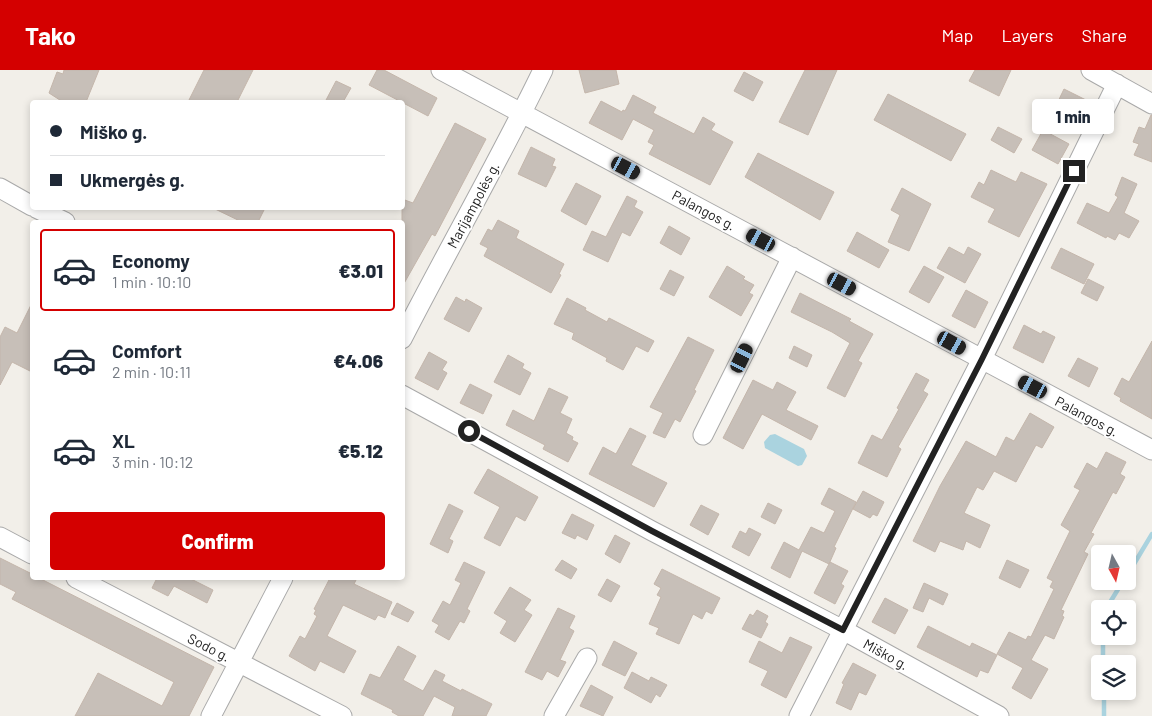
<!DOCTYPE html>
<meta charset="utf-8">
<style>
:root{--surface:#fff;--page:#f2f2f3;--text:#1f2937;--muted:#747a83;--line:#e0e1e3;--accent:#d40000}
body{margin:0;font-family:Barlow,sans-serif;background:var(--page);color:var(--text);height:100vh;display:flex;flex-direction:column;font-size:19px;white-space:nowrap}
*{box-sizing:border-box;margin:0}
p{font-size:16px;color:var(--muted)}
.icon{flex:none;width:28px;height:28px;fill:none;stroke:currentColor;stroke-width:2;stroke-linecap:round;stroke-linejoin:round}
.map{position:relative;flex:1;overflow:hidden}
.side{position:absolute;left:30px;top:150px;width:375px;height:360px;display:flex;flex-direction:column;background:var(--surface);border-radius:5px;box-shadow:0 2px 8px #0003}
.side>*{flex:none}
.top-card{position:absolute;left:30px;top:30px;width:375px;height:110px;border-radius:5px;box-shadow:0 2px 8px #0003;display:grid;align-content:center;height:110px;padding:0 20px;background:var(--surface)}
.needle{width:32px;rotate:172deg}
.controls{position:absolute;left:1091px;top:475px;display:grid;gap:10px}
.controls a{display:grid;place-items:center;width:45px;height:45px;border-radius:5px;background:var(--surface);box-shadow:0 2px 8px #0003;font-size:25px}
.end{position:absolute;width:22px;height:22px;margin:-11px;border:6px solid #222;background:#fff;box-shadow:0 0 0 2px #fff}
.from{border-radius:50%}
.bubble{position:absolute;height:35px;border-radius:5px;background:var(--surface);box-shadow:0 2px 8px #0003;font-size:16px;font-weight:800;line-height:35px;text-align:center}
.car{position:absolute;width:15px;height:30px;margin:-15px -8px;border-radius:6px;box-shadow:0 0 4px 1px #0007;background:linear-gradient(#222 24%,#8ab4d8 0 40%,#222 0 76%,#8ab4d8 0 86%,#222 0)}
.top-card b{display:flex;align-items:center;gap:18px;height:48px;font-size:19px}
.top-card b+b{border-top:1px solid var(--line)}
.top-card i{width:12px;height:12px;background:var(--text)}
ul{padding:9px 0 0;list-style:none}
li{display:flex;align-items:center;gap:15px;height:82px;margin:0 10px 8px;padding:0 10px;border:2px solid transparent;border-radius:5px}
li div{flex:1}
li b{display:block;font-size:19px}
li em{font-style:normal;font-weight:800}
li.current{border-color:var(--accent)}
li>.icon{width:45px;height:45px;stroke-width:1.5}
.cta{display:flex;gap:10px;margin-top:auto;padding:10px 20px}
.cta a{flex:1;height:58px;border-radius:5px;background:var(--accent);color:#fff;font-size:20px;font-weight:800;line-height:58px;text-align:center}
header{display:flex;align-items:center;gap:30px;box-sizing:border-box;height:70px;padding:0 25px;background:var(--accent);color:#fff}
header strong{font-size:24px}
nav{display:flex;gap:28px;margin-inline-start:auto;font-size:18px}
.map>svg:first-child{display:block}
.water{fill:#aad3df}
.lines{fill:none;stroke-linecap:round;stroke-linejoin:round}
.stream{stroke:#aad3df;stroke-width:4.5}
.building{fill:#c7bfb8;stroke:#c4b6ab}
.minor-casing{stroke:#a9a9a9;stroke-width:21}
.minor{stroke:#fff;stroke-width:19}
.route{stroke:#222;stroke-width:6}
.labels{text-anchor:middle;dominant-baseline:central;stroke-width:4;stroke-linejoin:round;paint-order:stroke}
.street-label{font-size:14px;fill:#222;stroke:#fff}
</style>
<header>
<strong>Tako</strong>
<nav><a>Map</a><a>Layers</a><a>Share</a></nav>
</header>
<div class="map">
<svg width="1152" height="646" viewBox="0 0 1152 646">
<rect width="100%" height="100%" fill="#f2efe9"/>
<path class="water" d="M775,364L804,379L807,386L802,395L798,396L765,378L764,372L770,365Z"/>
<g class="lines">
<path class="stream" d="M1128,504L1152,464
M1106,539L1123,511
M1103,566V594
M1104,621V646"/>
</g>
<path class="building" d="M64,0H99L86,32H63L49,23L57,2L63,4Z
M204,0H253L237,32H188Z
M377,0H384L437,28L428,46L369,15Z
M579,0H616L619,14L585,23Z
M805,0H837L808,65L779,52Z
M975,0H1011L999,26L969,11Z
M744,2L763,12L753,31L734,21Z
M336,11L351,18L343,32H325Z
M1064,19L1090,32L1079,54L1053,42Z
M888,24L966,64L951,91L874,50Z
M633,25L656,37L653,43L694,64L703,47L715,54L711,60L733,72L710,115L649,84L654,75L648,72L654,60L633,49L622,70L589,53L601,31L622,42L623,40L625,41Z
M1151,45H1152V92L1134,85L1139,74L1133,72L1139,57L1145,59Z
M455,53L486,69L435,166L432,164L402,217V129L413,133Z
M998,57L1022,69L1014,83L991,70Z
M1043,60L1069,74L1058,94L1032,80Z
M531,77L555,89L552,96L556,97L546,117L518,104Z
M758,83L834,122L820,150L745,107Z
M991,100L1016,112L1021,102L1047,114L1019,167L988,152L995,139L971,127L979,112L984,115Z
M1122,107L1137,114L1124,143L1139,151L1129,168L1119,163L1115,170L1107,166L1106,168L1077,153L1087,133L1109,143L1118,127L1115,125Z
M576,113L601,126L586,155L561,141Z
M902,118L931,134L909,181L888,172L900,145L891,140Z
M627,126L637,131L634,137L643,142L630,166L622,162L608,192L583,180L592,161L606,167Z
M213,138H265L258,152H242Z
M498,150L519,161L516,168L564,194L559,204L561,205L551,223L484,186L488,178L480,174L488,159L492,161Z
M669,156L690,168L681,185L660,173Z
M857,162L889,180L879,198L847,181Z
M949,177L964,185L968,177L981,184L965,213L937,198Z
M1061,178L1094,194L1084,214L1051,198Z
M727,196L745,207L743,209L754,215L749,223L753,225L741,246L709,227Z
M924,196L944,207L929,233L909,222Z
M670,200L684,207L674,226L660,219Z
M1088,209L1104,217L1097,231L1081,223Z
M966,220L988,232L975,258L952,246Z
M800,223L851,249L849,251L873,264L858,291L862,293L845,327L827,318L850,273L832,262L791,242Z
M456,227L465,232L466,229L482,238L469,262L444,249Z
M567,228L586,238L585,240L607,252L609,248L654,271L648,282L636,276L623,300L606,291L607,288L572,269L574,263L554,254Z
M32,233V302L12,292L0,315V267L5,257L17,263Z
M1024,255L1041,264L1043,261L1055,267L1043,293L1013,278Z
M688,267L714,280L694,320L696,321L680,352L675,349L665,368L653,363L663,343L650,337Z
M1152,271V349L1120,331L1121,328L1114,324L1122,308L1129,312Z
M794,276L812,285L807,297L789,288Z
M429,282L447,292L442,300L447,303L438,320L415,308Z
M508,285L524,294L522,298L531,303L520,325L494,312Z
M1078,288L1098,298L1089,317L1068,306Z
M916,303L929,310L923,321L928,324L898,377L901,379L887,407L858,393L872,365L882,370L899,339L897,338Z
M753,310L773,320L777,312L796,322L786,340L818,356L811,370L762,344L743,379L723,368Z
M470,314L492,325L483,344L460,333Z
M549,318L568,327L560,343L572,349L566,363L573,367L572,370L578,373L568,392L543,379L545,375L506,355L513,340L534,351Z
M1030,343L1054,357L1042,378L1036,375L1016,412L994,401L983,420L977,417L964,443L990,455L980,478L966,471L963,480L940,471L935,482L913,471L940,416L966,371L996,387L1006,367L1014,371Z
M630,358L646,366L631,395L667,413L654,437L589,404L603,377L616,384Z
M1106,382L1126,392L1120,404L1125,407L1116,424L1113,422L1091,463L1094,464L1084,482L1088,484L1061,540L1064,541L1062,546L1064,547L1054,569L1045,565L1031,590L1048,599L1031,629L1012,618L1023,598L997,584L1009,562L1026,570L1028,566L1031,567L1054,519L1050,517L1053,511L1047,508L1070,461L1061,455L1080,420L1074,417L1087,393L1097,399Z
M488,399L538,427L525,451L516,446L500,476L484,468L500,437L474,423Z
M829,418L856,432L834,477L836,478L829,494L802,481L790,508L771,498L784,472L799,480L811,457L824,463L835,441L821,434Z
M863,421L884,432L877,446L873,444L870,448L853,439Z
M768,433L782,440L775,454L761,447Z
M449,434L463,441L449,469L453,471L448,483L430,474Z
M701,435L719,444L708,465L690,455Z
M572,444L594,455L587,470L577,465L575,469L562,463Z
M749,458L761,464L749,486L732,477L740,461L746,464Z
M615,465L630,473L620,493L605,484Z
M0,488L32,504V508H39L214,597L189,646H75L98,603L162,636L174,612L12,529L16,522L0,514Z
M562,490L577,499L571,509L555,500Z
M1007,490L1029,500L1020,518L999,508Z
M464,492L485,502L467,539L470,541L464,553L460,551L449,570L435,562L439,555L432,551L443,531L450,535L461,513L455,510Z
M830,492L848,501L841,514L844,516L835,534L814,523Z
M662,499L720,528L712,544L706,541L702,549L693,544L679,574L656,564L659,558L649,554L661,527L657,525L661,518L654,514Z
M157,508H189L213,520L207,533L174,516L168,526L152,518Z
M330,508H357L354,514L392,532L385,548L378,545L375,550L343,535L327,566L356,581L344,603L320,591L315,601L289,586L300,566L305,569L317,546L314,544L316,540L314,539Z
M607,509L620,516L611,532L598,525Z
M924,513L948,524L943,535L929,528L923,542L913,538Z
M510,517L531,530L524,540L532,545L515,572L500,563L507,551L494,543Z
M885,528L908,540L895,564L872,552Z
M397,533L414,542L408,552L391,544Z
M558,538L575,546L569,558L574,561L560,590L566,592L558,607L547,601L542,610L525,602Z
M757,540L768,546L765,552L768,554L761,568L742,559L750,544L753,546Z
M928,556L970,577L972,573L997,585L988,603L980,600L977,607L917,577Z
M790,567L812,577L786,628L761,615L768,601L749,592L759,571L782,583Z
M614,571L637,583L625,606L602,595Z
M398,576L416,586L403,610L423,621L435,600L445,605L442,611L461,621L462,619L492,634L486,646H452L455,637L434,626L423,646H399L392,642L393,640L361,624L370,604L380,608Z
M853,593L876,605L866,625L859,622L851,640L836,633L844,614L842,613Z
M632,602L649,611L651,607L667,615L660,627L656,624L651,633L624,618Z
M591,615L613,627L603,646L580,636Z"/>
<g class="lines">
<defs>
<path id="minor" d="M441,0L1152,380
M1091,0L1152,34
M0,118L32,136
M36,138L65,152
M402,269C448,179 499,91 543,0
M402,325L652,461L843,560L999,646
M703,365L792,187
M0,467L32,484
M76,508L342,646
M211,646L283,508
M554,646L587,588
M799,646L982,289L1117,14"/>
</defs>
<use href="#minor" class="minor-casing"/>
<use href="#minor" class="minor"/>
</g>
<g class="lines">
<path class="route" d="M469,361L652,461L843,560L982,289L1074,101"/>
</g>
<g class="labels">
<g class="street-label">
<text transform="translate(473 135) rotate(-62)">Marijampolės g.</text>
<text transform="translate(704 140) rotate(28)">Palangos g.</text>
<text transform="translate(1087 346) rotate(28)">Palangos g.</text>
<text transform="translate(209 577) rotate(27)">Sodo g.</text>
<text transform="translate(886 584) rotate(29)">Miško g.</text>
</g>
</g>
</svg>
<div class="controls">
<a><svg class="needle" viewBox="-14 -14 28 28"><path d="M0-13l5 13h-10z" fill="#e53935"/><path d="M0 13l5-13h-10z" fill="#747a83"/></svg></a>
<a><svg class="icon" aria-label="locate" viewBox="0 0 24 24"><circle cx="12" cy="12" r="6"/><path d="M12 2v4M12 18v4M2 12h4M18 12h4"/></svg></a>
<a><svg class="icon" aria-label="layers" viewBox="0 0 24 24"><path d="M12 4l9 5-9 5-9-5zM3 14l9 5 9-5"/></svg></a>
</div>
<i class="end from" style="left:469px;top:361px"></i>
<i class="end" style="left:1074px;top:101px"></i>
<div class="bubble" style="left:1032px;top:29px;width:82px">1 min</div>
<i class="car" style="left:626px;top:98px;rotate:118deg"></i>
<i class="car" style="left:761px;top:170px;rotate:298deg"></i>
<i class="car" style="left:842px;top:214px;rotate:118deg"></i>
<i class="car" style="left:952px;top:273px;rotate:119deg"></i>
<i class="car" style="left:742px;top:288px;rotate:26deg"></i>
<i class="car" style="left:1033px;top:317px;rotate:298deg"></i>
<div class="top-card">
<b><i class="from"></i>Miško g.</b>
<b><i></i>Ukmergės g.</b>
</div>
<section class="side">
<ul>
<li class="current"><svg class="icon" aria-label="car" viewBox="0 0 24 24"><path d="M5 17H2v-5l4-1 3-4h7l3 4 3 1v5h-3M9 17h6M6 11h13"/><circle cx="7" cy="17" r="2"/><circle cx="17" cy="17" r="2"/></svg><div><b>Economy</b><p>1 min · 10:10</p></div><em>€3.01</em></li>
<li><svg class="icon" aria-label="car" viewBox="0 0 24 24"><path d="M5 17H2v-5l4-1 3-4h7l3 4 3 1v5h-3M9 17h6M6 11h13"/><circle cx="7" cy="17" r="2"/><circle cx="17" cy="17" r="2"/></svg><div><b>Comfort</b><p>2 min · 10:11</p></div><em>€4.06</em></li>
<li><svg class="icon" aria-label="car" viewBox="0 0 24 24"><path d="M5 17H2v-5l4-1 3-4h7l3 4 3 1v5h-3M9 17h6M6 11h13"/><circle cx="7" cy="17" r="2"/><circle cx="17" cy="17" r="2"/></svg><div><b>XL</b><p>3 min · 10:12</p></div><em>€5.12</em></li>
</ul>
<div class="cta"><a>Confirm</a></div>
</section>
</div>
